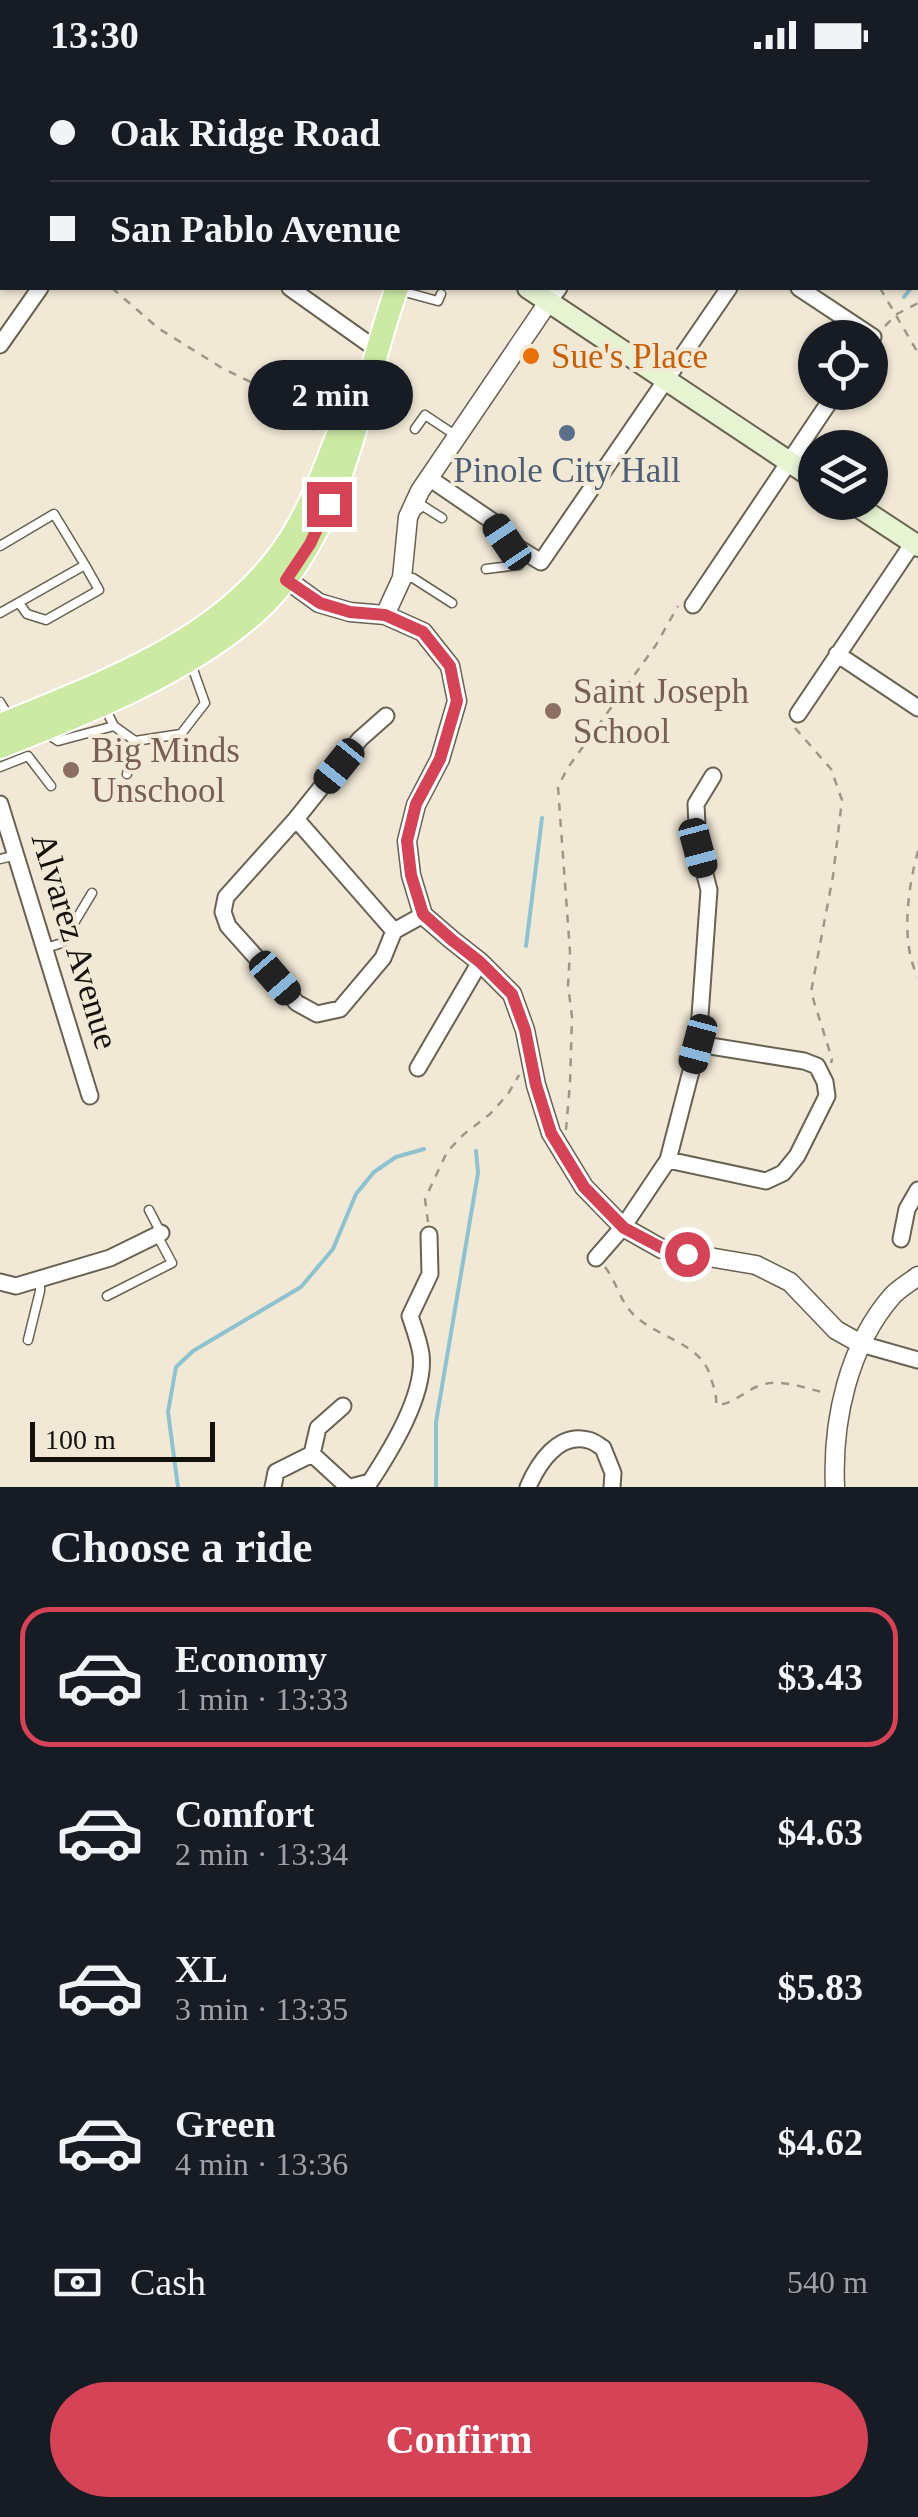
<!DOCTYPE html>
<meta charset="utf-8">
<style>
:root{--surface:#171b24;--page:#20242c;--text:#f1f3f6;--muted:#9ea1a6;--line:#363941;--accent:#d54456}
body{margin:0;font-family:Georgia,serif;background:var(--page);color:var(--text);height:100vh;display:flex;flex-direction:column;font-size:38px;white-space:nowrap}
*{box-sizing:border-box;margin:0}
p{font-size:32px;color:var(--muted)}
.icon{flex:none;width:55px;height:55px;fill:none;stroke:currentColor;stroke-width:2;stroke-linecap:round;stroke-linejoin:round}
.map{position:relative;height:1417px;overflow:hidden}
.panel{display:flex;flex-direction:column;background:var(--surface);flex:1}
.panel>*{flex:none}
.hud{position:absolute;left:0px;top:0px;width:920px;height:220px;box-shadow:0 2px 8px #0004;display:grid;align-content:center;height:220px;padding:0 50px;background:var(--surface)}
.controls{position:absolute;left:798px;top:250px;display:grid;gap:20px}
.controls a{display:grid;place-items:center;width:90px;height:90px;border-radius:50%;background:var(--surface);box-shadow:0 2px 8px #0004;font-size:50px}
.scale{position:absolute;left:30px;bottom:25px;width:185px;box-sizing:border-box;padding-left:10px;border:5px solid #14110b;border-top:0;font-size:28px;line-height:35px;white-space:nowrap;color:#14110b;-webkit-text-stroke:8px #f1e9d6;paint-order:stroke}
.end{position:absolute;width:45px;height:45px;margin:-22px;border:12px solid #d54456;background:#fff;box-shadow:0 0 0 5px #fff}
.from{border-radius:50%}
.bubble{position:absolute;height:70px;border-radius:35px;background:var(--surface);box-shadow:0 2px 8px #0004;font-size:32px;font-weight:600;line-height:70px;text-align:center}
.car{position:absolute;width:30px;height:60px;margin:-30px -15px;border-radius:12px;box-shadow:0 0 8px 2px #0007;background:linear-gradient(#222 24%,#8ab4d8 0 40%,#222 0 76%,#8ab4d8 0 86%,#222 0)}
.hud b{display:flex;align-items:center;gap:35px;height:95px;font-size:38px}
.hud b+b{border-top:2px solid var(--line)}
.hud i{width:25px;height:25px;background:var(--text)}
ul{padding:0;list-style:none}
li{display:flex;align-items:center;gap:30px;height:140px;margin:0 20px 15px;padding:0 30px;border:5px solid transparent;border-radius:30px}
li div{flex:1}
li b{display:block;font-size:38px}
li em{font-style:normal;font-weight:600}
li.current{border-color:var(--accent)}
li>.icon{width:90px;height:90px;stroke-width:1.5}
h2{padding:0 50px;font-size:45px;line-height:120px}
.pay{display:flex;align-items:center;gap:25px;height:110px;padding:0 50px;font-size:38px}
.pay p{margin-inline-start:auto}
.action{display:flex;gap:20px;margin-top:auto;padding:20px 50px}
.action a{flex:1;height:115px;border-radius:60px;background:var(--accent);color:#fff;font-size:40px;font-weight:600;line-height:115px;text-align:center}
.status{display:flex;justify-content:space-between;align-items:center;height:70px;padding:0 50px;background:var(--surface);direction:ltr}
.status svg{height:28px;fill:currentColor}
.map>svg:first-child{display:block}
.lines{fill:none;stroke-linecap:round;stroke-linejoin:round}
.stream{stroke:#8fc2d0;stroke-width:4}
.service-casing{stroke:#696251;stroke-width:11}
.minor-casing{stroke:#696251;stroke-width:19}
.tertiary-casing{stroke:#696251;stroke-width:21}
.secondary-casing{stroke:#696251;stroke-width:24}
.primary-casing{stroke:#fff;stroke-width:26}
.path{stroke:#9d9789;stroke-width:2.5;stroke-dasharray:8 8;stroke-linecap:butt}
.service{stroke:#fff;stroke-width:8}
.minor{stroke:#fff;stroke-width:15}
.tertiary{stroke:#fff;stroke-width:18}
.secondary{stroke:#e6f4d2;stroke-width:20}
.primary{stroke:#cceaa4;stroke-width:22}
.route{stroke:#d54456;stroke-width:12}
.food-dot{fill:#e8710a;stroke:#f1e9d6;stroke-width:4}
.service-dot{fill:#5c6f8a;stroke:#f1e9d6;stroke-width:4}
.education-dot{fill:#8d6e63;stroke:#f1e9d6;stroke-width:4}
.labels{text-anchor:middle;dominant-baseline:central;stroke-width:8;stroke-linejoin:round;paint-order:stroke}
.food-label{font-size:35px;fill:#c56008;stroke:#f1e9d6;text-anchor:start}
.service-label{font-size:35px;fill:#4e5e75;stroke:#f1e9d6}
.education-label{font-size:35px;fill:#785e54;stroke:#f1e9d6;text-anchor:start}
.street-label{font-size:35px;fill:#14110b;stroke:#f1e9d6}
</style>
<div class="status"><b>13:30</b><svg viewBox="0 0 49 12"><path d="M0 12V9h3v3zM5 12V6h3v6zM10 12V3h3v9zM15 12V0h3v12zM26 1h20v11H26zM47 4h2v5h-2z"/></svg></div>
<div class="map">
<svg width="918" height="1417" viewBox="0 0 918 1417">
<rect width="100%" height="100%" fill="#f1e9d6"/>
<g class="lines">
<path class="stream" d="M693,0L696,2
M918,217V218
M904,227L911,218
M526,876L542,748
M178,1417L168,1342L176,1297L193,1281L301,1217L333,1179L356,1124L374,1102L396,1087L424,1079
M436,1417V1352L478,1103L476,1081"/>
<defs>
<path id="service" d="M141,2L143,0
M401,221L438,231L441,224
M415,359L425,345L458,367
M415,442L423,436L442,448
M0,476L54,444L85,495L0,543
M486,499L519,495L525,484
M402,508H413L452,533
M19,533L27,544L46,550L99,520L85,495
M0,632L9,647
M105,638L114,656L135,671L127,704
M46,663L58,671L114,656
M135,671L181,664L205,633L190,591
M0,697L28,686L51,716
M0,789L17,785
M46,878L62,873L92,823
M149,1140L161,1163
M107,1226L172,1193L157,1165
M28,1270L40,1221V1209"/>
<path id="minor" d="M0,18L2,20
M0,101L2,99
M290,218L376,279
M799,218L873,267L870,271
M549,231L559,218
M0,275L40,218
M429,408L495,453L507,471L541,492L729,218
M693,535L836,322
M837,584L918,638
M798,644L913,473
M0,734L90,1026
M296,749L360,669L386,646
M394,861L296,749L226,827L223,842L228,856L297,933L317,944L340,939L383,888L394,861L423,845
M418,998L480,892
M668,1090L766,1111L783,1103L797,1086L827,1026L825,1012L817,996L804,991L698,974
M901,1169L907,1139L918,1120
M596,1188L623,1157L668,1090L698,974L709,820L698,778L696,734L713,706
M0,1212L16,1216L110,1188L161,1163
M861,1274L918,1290
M312,1384L348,1417
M273,1417L276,1402L312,1384L318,1358L343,1336
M351,1417L370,1412C391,1380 426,1324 421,1284C419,1271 414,1258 410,1246L430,1204L429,1165
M528,1417C538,1394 558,1362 588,1370C594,1371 598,1375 603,1378L613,1403L612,1417"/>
<path id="tertiary" d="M220,0L224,2
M279,504L319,533L350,542L385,545L423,562L450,596L457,631L440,689L416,735L407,771L411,805L423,845L452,870L480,892L512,924L525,960L536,1015L551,1063L584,1117L623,1157L662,1179L756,1195L790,1212L836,1260L861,1274
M385,545L402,508L408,447L420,421L549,231
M835,1417C832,1351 848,1276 893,1225C900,1218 910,1212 918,1206"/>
<path id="secondary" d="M808,0L810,2
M528,218L815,409
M851,432L918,476"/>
<path id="primary" d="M506,2L508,0
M0,655C109,610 232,568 295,461C320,419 333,372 353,328
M0,677C84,644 188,603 256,542C288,513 311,475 328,436C359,366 371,289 397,218"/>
</defs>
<use href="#service" class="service-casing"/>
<use href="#minor" class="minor-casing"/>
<use href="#tertiary" class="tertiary-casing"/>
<use href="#secondary" class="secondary-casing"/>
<use href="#primary" class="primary-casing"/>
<path class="path" d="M648,0L649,2
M112,218L158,258L222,298L253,313L301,348L309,357L319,362
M880,218L918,283
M885,256L897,244L918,233
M795,658L831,699L842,730L833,806L811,922L832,989L831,993
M918,781C908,817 900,873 918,907
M566,1060L570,1013L572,947L568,915L570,882L558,717L567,699L656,575L678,536
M428,1152L425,1129L447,1082L463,1065L490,1044L508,1024L519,1005
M605,1197C616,1211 620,1231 633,1244C657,1268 699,1272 710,1305C713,1316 717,1323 716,1335C732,1335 746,1320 761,1315C783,1308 805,1319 827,1323"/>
<use href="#service" class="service"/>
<use href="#minor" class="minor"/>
<use href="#tertiary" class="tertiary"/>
<use href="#secondary" class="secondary"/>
<use href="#primary" class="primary"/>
</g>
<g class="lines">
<path class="route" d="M329,434L310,474L286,510L320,533L350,542L385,545L423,562L450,596L457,631L440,689L416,734L407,771L411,805L423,844L452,870L480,892L512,924L525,960L536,1015L551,1063L584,1117L624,1158L662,1178L687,1184"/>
</g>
<circle class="food-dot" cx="531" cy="286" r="10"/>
<circle class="service-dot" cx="567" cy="363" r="10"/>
<g class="education-dot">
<circle cx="553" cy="641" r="10"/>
<circle cx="71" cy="700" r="10"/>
</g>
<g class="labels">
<g class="food-label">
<text x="551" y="286">Sue's Place</text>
</g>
<g class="service-label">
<text x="567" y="400">Pinole City Hall</text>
</g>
<g class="education-label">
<text x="573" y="621">Saint Joseph<tspan x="573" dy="40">School</tspan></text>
<text x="91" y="680">Big Minds<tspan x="91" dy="40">Unschool</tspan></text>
</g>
<g class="street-label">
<text transform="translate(75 871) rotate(73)">Alvarez Avenue</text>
</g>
</g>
</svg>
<div class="controls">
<a><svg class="icon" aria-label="locate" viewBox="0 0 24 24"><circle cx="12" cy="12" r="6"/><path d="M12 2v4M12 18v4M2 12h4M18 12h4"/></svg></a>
<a><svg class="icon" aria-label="layers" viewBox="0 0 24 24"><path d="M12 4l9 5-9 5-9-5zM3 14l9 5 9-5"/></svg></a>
</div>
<div class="scale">100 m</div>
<i class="end from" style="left:687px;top:1184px"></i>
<i class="end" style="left:329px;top:434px"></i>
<div class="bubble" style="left:248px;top:290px;width:165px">2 min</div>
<i class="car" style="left:507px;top:472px;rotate:326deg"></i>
<i class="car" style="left:339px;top:696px;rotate:219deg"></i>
<i class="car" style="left:698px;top:778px;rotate:165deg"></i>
<i class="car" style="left:275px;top:908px;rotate:139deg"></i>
<i class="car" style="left:698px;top:974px;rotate:195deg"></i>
<div class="hud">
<b><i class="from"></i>Oak Ridge Road</b>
<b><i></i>San Pablo Avenue</b>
</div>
</div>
<section class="panel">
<h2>Choose a ride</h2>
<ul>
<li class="current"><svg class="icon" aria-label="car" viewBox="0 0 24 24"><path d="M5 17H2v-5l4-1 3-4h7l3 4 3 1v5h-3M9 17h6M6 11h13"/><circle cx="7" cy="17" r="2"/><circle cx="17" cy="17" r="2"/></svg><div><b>Economy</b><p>1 min · 13:33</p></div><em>$3.43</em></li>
<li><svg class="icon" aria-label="car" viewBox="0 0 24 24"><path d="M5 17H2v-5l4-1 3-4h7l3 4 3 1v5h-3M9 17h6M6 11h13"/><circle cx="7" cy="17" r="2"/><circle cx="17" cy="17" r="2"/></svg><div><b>Comfort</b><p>2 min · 13:34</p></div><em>$4.63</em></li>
<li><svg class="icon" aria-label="car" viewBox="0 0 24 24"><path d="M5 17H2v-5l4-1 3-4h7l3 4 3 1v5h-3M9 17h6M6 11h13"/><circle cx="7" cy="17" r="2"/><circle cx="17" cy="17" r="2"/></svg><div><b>XL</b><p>3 min · 13:35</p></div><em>$5.83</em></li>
<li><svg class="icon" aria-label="car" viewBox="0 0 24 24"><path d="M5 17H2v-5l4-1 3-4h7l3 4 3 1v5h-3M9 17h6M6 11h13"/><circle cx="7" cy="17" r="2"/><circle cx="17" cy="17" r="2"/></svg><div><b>Green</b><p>4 min · 13:36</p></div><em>$4.62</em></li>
</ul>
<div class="pay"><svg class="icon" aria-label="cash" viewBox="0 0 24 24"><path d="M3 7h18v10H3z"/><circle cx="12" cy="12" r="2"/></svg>Cash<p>540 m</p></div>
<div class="action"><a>Confirm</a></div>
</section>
